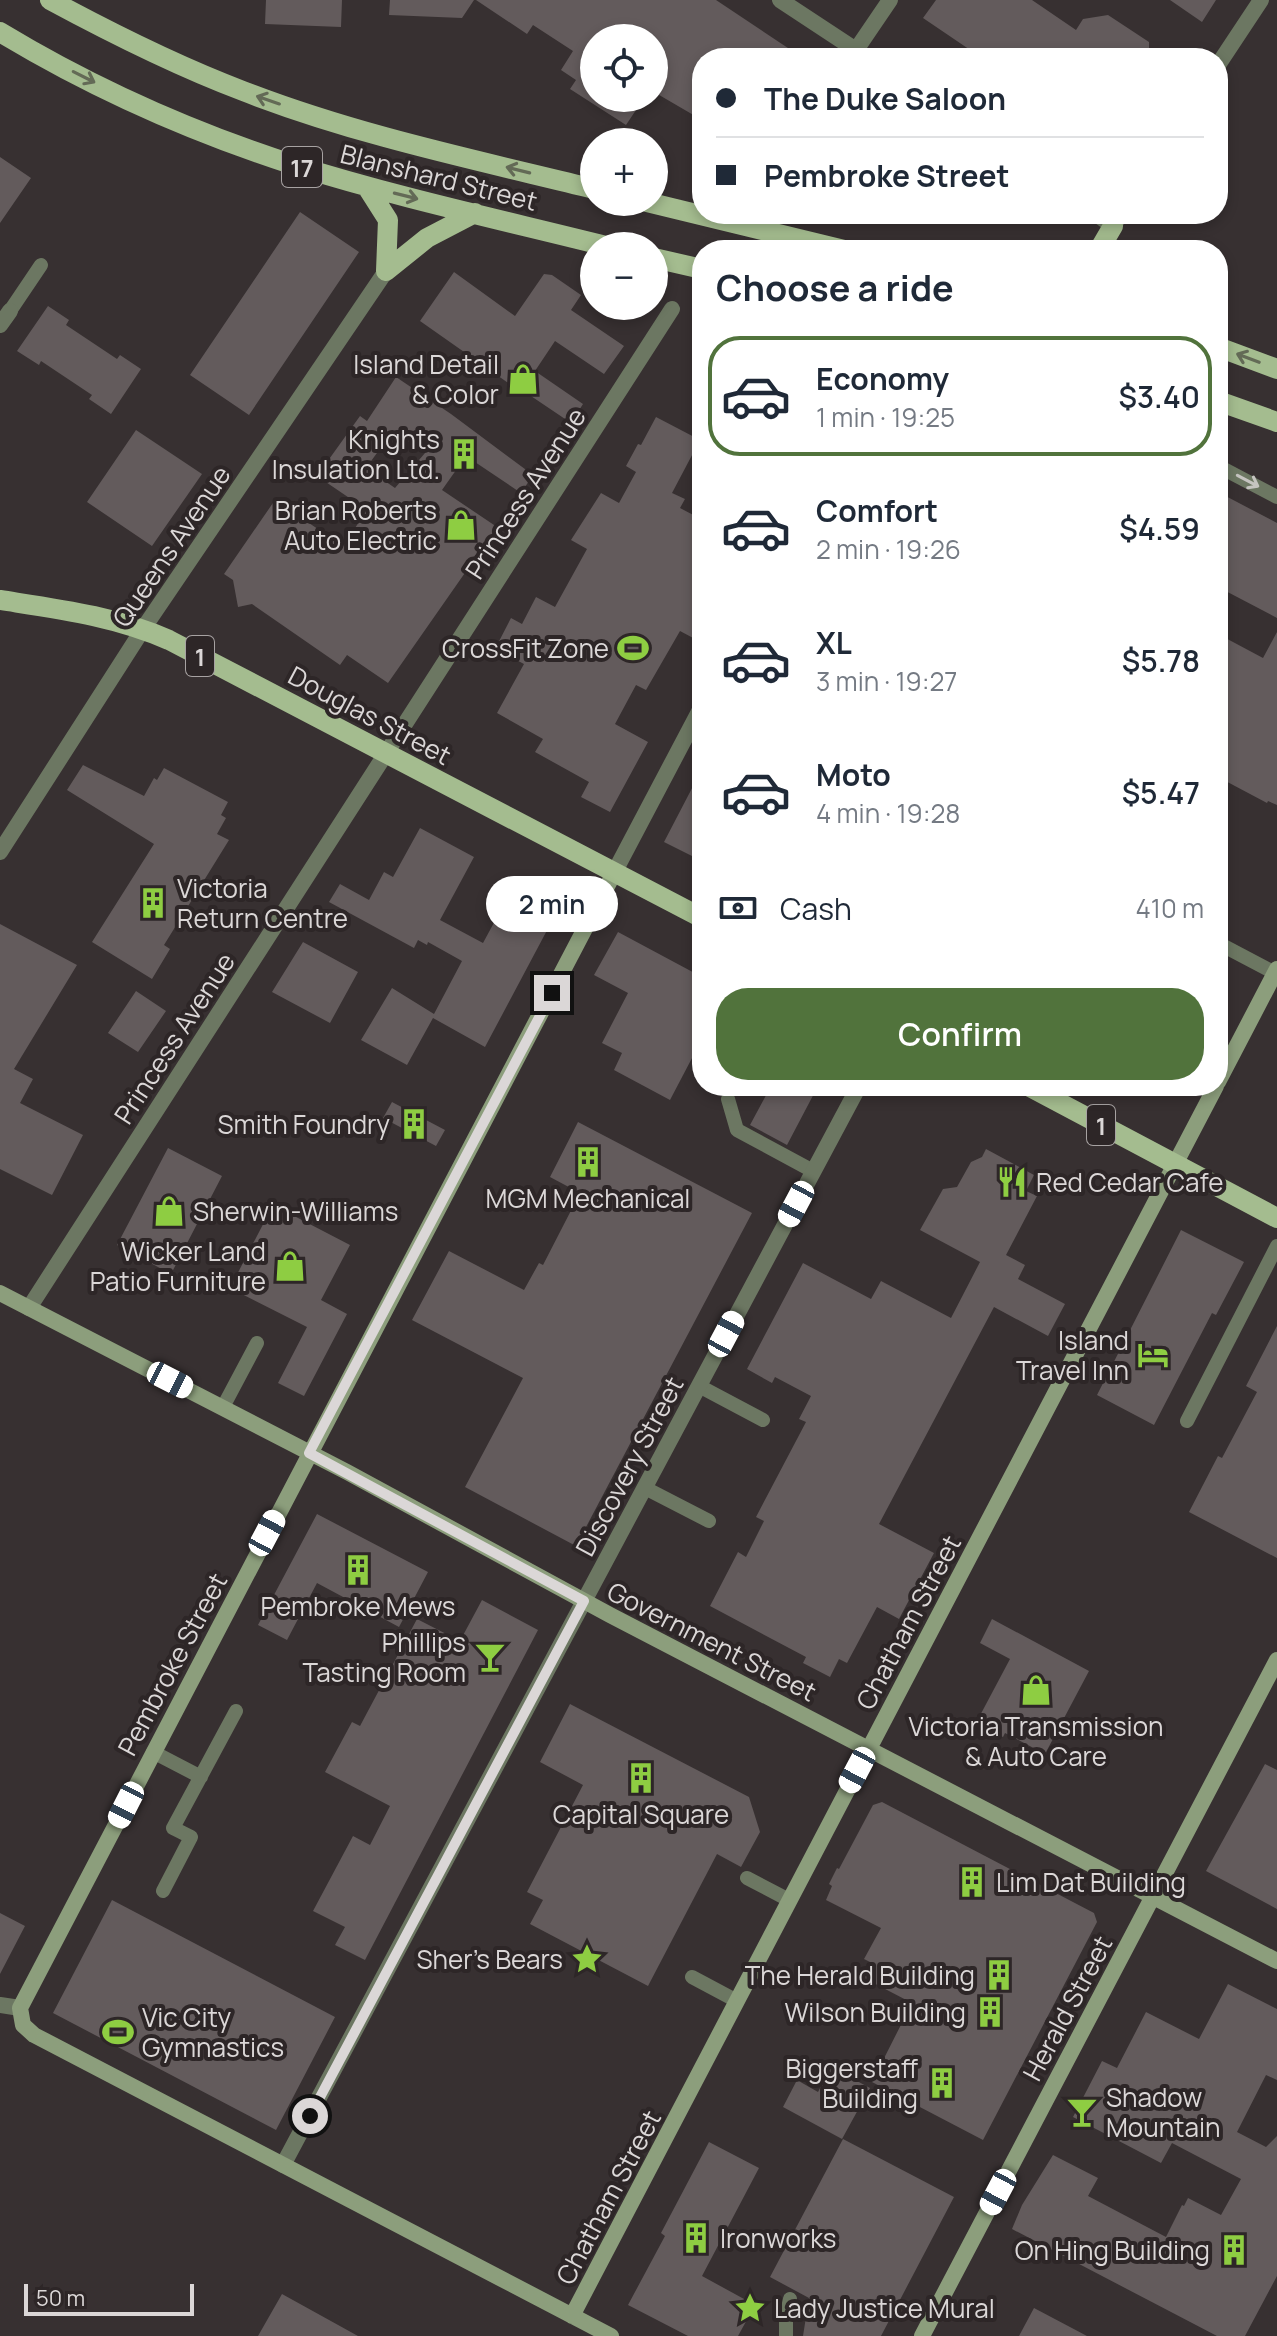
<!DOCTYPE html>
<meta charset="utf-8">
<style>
:root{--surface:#fff;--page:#f2f2f3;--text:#1f2937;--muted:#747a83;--line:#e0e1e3;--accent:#51733c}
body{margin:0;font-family:Manrope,sans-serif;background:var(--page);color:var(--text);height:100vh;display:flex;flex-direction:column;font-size:30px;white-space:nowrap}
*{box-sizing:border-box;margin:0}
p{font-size:26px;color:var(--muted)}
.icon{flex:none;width:44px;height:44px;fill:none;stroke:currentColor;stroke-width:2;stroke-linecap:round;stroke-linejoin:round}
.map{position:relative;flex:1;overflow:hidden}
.panel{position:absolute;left:692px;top:240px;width:536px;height:856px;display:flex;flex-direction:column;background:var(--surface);border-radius:32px;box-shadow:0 4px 12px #0003}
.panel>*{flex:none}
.guide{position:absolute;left:692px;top:48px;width:536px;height:176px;border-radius:32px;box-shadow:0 4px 12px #0003;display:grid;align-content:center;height:176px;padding:0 24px;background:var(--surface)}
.controls{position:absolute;left:580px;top:24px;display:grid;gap:16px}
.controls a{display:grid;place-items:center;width:88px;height:88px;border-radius:50%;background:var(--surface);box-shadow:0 4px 12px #0003;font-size:40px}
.scale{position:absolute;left:24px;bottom:20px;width:170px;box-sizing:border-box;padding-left:8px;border:4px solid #dbd7d7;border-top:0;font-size:22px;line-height:28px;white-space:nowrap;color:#dbd7d7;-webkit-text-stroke:6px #2d2627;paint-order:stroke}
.end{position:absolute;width:36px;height:36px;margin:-18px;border:10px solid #dbd7d7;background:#111;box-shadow:0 0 0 4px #111}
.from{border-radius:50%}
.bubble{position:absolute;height:56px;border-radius:28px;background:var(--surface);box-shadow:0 4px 12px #0003;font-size:26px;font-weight:600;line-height:56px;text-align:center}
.car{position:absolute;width:24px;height:48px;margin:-24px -12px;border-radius:10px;box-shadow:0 0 6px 2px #0007;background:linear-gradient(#fff 24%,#345 0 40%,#fff 0 76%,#345 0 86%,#fff 0)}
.guide b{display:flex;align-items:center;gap:28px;height:76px;font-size:30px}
.guide b+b{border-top:2px solid var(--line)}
.guide i{width:20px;height:20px;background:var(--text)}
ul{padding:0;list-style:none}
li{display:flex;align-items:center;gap:24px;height:120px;margin:0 16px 12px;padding:0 8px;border:4px solid transparent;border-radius:32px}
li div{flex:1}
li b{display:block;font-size:30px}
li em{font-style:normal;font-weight:600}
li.active{border-color:var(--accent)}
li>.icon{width:72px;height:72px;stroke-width:1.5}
h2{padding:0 24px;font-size:36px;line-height:96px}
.pay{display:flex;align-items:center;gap:20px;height:88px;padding:0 24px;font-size:30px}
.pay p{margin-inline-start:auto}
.primary-button{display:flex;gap:16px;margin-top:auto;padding:16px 24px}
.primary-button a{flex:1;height:92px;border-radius:32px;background:var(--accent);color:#fff;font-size:32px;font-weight:600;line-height:92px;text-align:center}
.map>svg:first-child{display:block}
.building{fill:#635b5c;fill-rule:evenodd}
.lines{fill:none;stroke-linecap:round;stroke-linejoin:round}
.lane{stroke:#6c7762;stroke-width:14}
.street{stroke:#6c7762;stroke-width:16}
.secondary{stroke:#8c9e7c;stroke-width:16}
.primary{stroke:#a4bc8f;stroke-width:20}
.oneway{stroke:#636a56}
.oneway2{stroke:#c5c4c0}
.route{stroke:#dbd7d7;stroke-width:10}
.labels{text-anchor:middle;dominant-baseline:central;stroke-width:8;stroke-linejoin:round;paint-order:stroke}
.shield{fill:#2d2627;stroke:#a7a2a2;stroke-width:2}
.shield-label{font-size:24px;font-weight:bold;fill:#dbd7d7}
.street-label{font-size:26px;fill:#dbd7d7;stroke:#2d2627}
.poi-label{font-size:26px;fill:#dbd7d7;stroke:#2d2627;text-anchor:end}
</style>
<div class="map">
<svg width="1277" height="2336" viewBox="0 0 1277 2336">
<rect width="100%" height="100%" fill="#373031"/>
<path class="building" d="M266,0H342L341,27L265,24Z
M390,0H474L462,18L389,15Z
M476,0H716L803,58H702V120L654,92V38H594V98H644L626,125L570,89L576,80L561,70L573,51L533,25L527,34Z
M936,0H1032L1076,30L1083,19L1108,15L1149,42V58H982L923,18Z
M1170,0H1216L1202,22Z
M0,157L31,178L0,223Z
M300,212L359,252L249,415L190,375Z
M454,272L515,316L544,274L552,275L581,295L571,310L624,346L604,374L555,341L535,371L583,404L571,423L525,392L524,394L420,321Z
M48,306L69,320L66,325L117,359L120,355L141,369L111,414L89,399L92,395L41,361L39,365L17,351Z
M396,377L451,414L533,475L521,493L466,456L442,490L497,527L388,683L347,655L340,665L252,604L238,607L233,580L224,574L275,500L343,546L367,510L317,476L360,416L367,421ZM393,431L425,453L395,488L366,468Z
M656,417L700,440L672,493L685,499L680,508L699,518L702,527V626L695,639L680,631L646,690L636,685L615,724L648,742L610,812L581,797L589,782L535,752L543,739L497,713L524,664L495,649L511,618L522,624L536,597L555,607L587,549L571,540L601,493L619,503L636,472L626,466L638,444L641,445Z
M136,430L202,474L152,546L87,502Z
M1218,492L1277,523V618L1218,587Z
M1277,632V805L1268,801L1267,803L1218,777V634L1263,658Z
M83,765L144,796L154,778L157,780L164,768L228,802L221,815L226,818L217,834L229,840L164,945L170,949L152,979L92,942L154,844L67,790Z
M702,769V861L664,842Z
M420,828L474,857L440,920L483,943L517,880L561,904L485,1047L433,1018L407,1065L361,1040L392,988L434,1014L462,961L428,942L427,945L418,940L414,948L329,902L340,884L369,900L384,872L393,877Z
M0,924L77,965L14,1069L33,1079L20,1103L83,1135L52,1195L0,1169Z
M618,932L702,977V1039L670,1100L614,1070L622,1053L602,1043L628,993L594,975Z
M303,942L358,972L330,1023L272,992Z
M136,991L166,1011L138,1052L108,1033Z
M771,1086H818L787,1145L750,1125Z
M392,1102L445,1130L436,1146L383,1118Z
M578,1122L752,1213L576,1546L465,1487L523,1378L412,1320L449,1251L524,1290L539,1263L543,1265L580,1193L550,1177Z
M168,1148L222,1176L171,1274L117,1245Z
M986,1149L1034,1175L1026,1191L1037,1196L1006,1255L1025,1265L1018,1279L1065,1304L1048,1336L994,1307L879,1524L934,1553L899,1619L877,1607L847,1663L839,1659L830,1677L803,1663L806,1657L710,1606L738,1552L746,1557L764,1521L756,1517L806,1422L799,1419L811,1396L775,1377L772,1383L747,1369L803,1263L871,1299L881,1281L951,1318L980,1262L920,1230L943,1189L957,1187L971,1162L982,1157Z
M273,1205L350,1245L321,1300L347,1314L304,1396L278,1383L307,1327L230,1288Z
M1181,1230L1244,1262L1216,1315L1212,1313L1154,1425L1097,1395Z
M1277,1326V1558L1189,1512L1218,1456L1222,1458L1257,1392L1246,1386Z
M317,1514L428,1572L399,1627L317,1583L287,1640L258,1625Z
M482,1600L538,1630L365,1960L335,1945L345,1927L313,1911L353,1836L370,1845L390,1806L325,1772L352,1722L360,1726L417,1619L460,1641Z
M992,1619L1089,1671L1045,1754L1005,1733L1003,1737L976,1723L1010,1659L980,1643Z
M570,1704L749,1797L760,1832L741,1867L717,1854L648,1986L530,1924L543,1900L527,1892L583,1785L540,1762Z
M1265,1764L1277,1770V1909L1206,1871Z
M882,1802L1094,1913L1097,1922L983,2140L872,2082L912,2003L864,1978L872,1963L864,1959L881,1928L826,1900L832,1886L829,1884L837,1868L839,1869L873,1805Z
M112,1900L335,2017L276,2130L53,2013Z
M0,1913L25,1926L0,1974Z
M1228,1984L1277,2009V2080L1266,2075L1237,2132L1266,2147L1277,2136V2276L1245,2336H1217L1012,2229L1022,2205L1053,2155L1098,2178L1088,2196L1166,2237L1182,2205L1184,2206L1188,2198L1221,2215L1241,2179L1172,2143L1161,2163L1073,2117L1102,2061L1117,2068L1146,2012L1199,2039Z
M831,2067L870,2088L842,2139L783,2107L797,2080L818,2092Z
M843,2139L954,2197L881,2336H803L809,2298L770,2277Z
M709,2142L759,2168L702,2276L755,2305L738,2336H688L628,2305L665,2236L661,2233Z
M282,2294L358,2336H258Z
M1034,2308L1087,2336H1019Z"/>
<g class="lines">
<path class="lane" d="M10,311L41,265
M1218,466L1277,497
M1218,943L1275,973
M728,1099L737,1130L813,1171
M699,1386L763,1420
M223,1407L257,1343
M1187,1421L1277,1246
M645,1488L709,1521
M153,1752L201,1777
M747,1878L789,1900
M163,1891L191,1837L173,1828L236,1711
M692,1977L737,2001
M786,2336V2317L790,2299"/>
<path class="street" d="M780,0L868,58
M856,50L890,0
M1218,65L1261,0
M1096,214L1113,226L1121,214
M0,325L10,311
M0,852L143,629L386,271
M614,873L702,706
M29,1308L672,309
M0,2005L20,2008
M283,2165L859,1086"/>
<path class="secondary" d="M1218,1082L1277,969
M0,1293L347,1472L610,1615L1277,1961
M572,2316L1216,1086
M611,2336L34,2035L23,2025L20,2008L614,873
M922,2336L1277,1660"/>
<path class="primary" d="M50,0C113,34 177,66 243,91C356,135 476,160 594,189
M0,32C91,87 192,132 294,165C396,197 502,220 606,246
M367,187L388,220L386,271
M647,202L844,250
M1099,250L1113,226
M654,258L702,269
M386,271L427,238L475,213
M1218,347L1277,369
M1218,401L1277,422
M0,600C58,609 115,616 169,640L702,918
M1028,1086L1277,1218"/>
</g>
<defs><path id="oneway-shaft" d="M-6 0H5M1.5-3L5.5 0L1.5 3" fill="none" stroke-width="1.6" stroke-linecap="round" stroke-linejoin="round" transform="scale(2)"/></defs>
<g class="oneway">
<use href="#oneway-shaft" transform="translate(84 77) rotate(27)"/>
<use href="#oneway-shaft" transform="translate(268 100) rotate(-161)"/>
<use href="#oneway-shaft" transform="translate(518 170) rotate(-166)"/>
<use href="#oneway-shaft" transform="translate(406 196) rotate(14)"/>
<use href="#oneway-shaft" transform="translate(1248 358) rotate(-159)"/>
</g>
<use class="oneway2" href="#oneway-shaft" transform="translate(1248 481) rotate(28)"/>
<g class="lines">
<path class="route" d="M310,2116L584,1601L309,1453L552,993"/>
</g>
<defs>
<symbol id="shop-bare" viewBox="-9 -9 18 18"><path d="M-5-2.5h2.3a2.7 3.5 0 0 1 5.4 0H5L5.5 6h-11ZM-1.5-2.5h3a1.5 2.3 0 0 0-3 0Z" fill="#8ecd42" stroke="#2d2627" stroke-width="2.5" paint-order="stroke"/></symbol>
<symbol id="building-bare" viewBox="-9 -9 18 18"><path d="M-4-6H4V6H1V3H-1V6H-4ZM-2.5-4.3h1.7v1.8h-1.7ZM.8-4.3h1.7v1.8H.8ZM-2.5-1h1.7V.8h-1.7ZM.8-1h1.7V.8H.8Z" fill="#8ecd42" stroke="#2d2627" stroke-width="2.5" paint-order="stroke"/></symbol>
<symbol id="stadium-bare" viewBox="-9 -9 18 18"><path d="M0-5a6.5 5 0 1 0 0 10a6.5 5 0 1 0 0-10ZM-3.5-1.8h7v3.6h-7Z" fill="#8ecd42" stroke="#2d2627" stroke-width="2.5" paint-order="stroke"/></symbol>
<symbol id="restaurant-bare" viewBox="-9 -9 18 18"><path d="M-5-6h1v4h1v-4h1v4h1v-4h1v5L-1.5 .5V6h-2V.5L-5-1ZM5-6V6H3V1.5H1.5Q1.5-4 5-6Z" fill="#8ecd42" stroke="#2d2627" stroke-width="2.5" paint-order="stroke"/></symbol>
<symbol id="hotel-bare" viewBox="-9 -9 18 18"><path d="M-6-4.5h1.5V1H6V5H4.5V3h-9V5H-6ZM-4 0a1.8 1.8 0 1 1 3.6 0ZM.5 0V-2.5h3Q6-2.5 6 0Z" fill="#8ecd42" stroke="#2d2627" stroke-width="2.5" paint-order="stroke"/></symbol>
<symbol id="bar-bare" viewBox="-9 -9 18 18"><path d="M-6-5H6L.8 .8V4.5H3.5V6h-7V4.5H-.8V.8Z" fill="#8ecd42" stroke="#2d2627" stroke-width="2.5" paint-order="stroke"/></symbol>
<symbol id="sight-bare" viewBox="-9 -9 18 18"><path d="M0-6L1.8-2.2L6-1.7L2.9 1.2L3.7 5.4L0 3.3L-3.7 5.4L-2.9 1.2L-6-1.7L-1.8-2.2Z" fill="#8ecd42" stroke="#2d2627" stroke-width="2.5" paint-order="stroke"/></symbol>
</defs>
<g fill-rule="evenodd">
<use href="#shop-bare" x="501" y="357" width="44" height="44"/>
<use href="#building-bare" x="442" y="432" width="44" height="44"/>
<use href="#shop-bare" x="439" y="503" width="44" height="44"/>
<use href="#stadium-bare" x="611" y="626" width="44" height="44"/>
<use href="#building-bare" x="131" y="881" width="44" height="44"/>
<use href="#building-bare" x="392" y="1102" width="44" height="44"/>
<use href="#building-bare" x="566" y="1140" width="44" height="44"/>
<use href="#restaurant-bare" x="990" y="1160" width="44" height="44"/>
<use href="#shop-bare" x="147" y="1189" width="44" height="44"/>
<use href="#shop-bare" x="268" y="1244" width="44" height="44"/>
<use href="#hotel-bare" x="1131" y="1333" width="44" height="44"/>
<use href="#building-bare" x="336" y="1548" width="44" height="44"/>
<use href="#bar-bare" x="468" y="1635" width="44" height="44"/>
<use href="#shop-bare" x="1014" y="1668" width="44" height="44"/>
<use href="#building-bare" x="619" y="1756" width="44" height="44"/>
<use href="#building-bare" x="950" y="1860" width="44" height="44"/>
<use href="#sight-bare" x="565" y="1937" width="44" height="44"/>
<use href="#building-bare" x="977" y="1953" width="44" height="44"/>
<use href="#building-bare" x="968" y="1990" width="44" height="44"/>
<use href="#stadium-bare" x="96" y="2010" width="44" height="44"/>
<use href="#building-bare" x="920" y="2061" width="44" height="44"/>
<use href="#bar-bare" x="1060" y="2090" width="44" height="44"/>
<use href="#building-bare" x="674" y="2216" width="44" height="44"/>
<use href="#building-bare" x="1212" y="2228" width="44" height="44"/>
<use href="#sight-bare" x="728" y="2286" width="44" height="44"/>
</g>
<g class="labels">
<g class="shield">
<rect x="282" y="147" width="40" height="40" rx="6"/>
<rect x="186" y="636" width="28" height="40" rx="6"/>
<rect x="1087" y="1105" width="28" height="40" rx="6"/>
</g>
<g class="shield-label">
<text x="302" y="167">17</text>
<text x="200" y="656">1</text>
<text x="1101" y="1125">1</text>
</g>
<g class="street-label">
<text transform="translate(439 177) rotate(14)">Blanshard Street</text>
<text transform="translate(525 493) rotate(-57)">Princess Avenue</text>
<text transform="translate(171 546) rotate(-56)">Queens Avenue</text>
<text transform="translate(370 715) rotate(28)">Douglas Street</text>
<text transform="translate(174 1038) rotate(-57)">Princess Avenue</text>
<text transform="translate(629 1466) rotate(-62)">Discovery Street</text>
<text transform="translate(908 1622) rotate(-62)">Chatham Street</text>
<text transform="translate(712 1641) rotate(27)">Government Street</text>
<text transform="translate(172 1664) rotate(-62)">Pembroke Street</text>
<text transform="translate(1067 2008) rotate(-62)">Herald Street</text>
<text transform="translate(608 2197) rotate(-62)">Chatham Street</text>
</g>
<g class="poi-label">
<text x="499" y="364">Island Detail<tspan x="499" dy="30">&amp; Color</tspan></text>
<text x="440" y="439">Knights<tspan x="440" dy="30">Insulation Ltd.</tspan></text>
<text x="437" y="510">Brian Roberts<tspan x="437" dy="30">Auto Electric</tspan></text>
<text x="609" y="648">CrossFit Zone</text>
<text x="177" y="888" text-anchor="start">Victoria<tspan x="177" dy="30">Return Centre</tspan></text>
<text x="390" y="1124">Smith Foundry</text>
<text x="1036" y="1182" text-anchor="start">Red Cedar Cafe</text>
<text x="588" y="1198" text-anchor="middle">MGM Mechanical</text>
<text x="193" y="1211" text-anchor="start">Sherwin-Williams</text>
<text x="266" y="1251">Wicker Land<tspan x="266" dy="30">Patio Furniture</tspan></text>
<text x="1129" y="1340">Island<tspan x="1129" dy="30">Travel Inn</tspan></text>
<text x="358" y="1606" text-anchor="middle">Pembroke Mews</text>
<text x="466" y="1642">Phillips<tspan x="466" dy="30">Tasting Room</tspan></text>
<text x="1036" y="1726" text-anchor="middle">Victoria Transmission<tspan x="1036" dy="30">&amp; Auto Care</tspan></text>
<text x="641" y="1814" text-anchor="middle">Capital Square</text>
<text x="996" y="1882" text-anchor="start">Lim Dat Building</text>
<text x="563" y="1959">Sher's Bears</text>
<text x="975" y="1975">The Herald Building</text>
<text x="966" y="2012">Wilson Building</text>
<text x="142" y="2017" text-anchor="start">Vic City<tspan x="142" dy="30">Gymnastics</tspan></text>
<text x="918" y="2068">Biggerstaff<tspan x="918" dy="30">Building</tspan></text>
<text x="1106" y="2097" text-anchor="start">Shadow<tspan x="1106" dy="30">Mountain</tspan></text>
<text x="720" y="2238" text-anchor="start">Ironworks</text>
<text x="1210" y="2250">On Hing Building</text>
<text x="774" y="2308" text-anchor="start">Lady Justice Mural</text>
</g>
</g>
</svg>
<div class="controls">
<a><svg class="icon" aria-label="locate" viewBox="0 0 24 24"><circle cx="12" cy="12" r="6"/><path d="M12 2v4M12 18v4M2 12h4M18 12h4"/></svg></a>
<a>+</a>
<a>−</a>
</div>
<div class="scale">50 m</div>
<i class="end from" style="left:310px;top:2116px"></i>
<i class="end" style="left:552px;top:993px"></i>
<div class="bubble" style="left:486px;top:876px;width:132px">2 min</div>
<i class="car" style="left:796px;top:1204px;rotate:208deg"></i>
<i class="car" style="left:726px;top:1334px;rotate:28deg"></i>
<i class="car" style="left:170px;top:1380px;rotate:117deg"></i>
<i class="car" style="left:267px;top:1533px;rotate:28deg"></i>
<i class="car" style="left:857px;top:1770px;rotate:208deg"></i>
<i class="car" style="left:126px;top:1805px;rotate:207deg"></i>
<i class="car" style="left:998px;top:2192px;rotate:208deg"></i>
<div class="guide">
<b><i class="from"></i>The Duke Saloon</b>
<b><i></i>Pembroke Street</b>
</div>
<section class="panel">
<h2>Choose a ride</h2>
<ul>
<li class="active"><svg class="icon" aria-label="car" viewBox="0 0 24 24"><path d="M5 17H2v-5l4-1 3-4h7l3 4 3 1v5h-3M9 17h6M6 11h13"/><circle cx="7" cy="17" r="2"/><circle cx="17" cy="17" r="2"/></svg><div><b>Economy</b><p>1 min · 19:25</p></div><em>$3.40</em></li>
<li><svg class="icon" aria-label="car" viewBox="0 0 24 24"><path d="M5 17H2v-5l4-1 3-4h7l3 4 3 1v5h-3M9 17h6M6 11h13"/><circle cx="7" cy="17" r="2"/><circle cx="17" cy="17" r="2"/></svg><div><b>Comfort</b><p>2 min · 19:26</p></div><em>$4.59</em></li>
<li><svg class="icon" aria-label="car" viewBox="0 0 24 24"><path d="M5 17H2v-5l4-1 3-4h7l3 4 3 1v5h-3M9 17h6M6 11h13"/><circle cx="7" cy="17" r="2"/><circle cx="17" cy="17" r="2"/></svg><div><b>XL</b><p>3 min · 19:27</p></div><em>$5.78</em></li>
<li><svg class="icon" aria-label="car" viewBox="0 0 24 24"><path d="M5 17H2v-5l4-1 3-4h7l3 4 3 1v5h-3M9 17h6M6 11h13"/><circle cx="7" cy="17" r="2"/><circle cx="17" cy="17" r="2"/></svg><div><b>Moto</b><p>4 min · 19:28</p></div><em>$5.47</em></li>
</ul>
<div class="pay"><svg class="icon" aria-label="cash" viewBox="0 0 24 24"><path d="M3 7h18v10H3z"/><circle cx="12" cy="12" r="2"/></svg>Cash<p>410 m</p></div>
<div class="primary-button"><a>Confirm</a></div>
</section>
</div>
